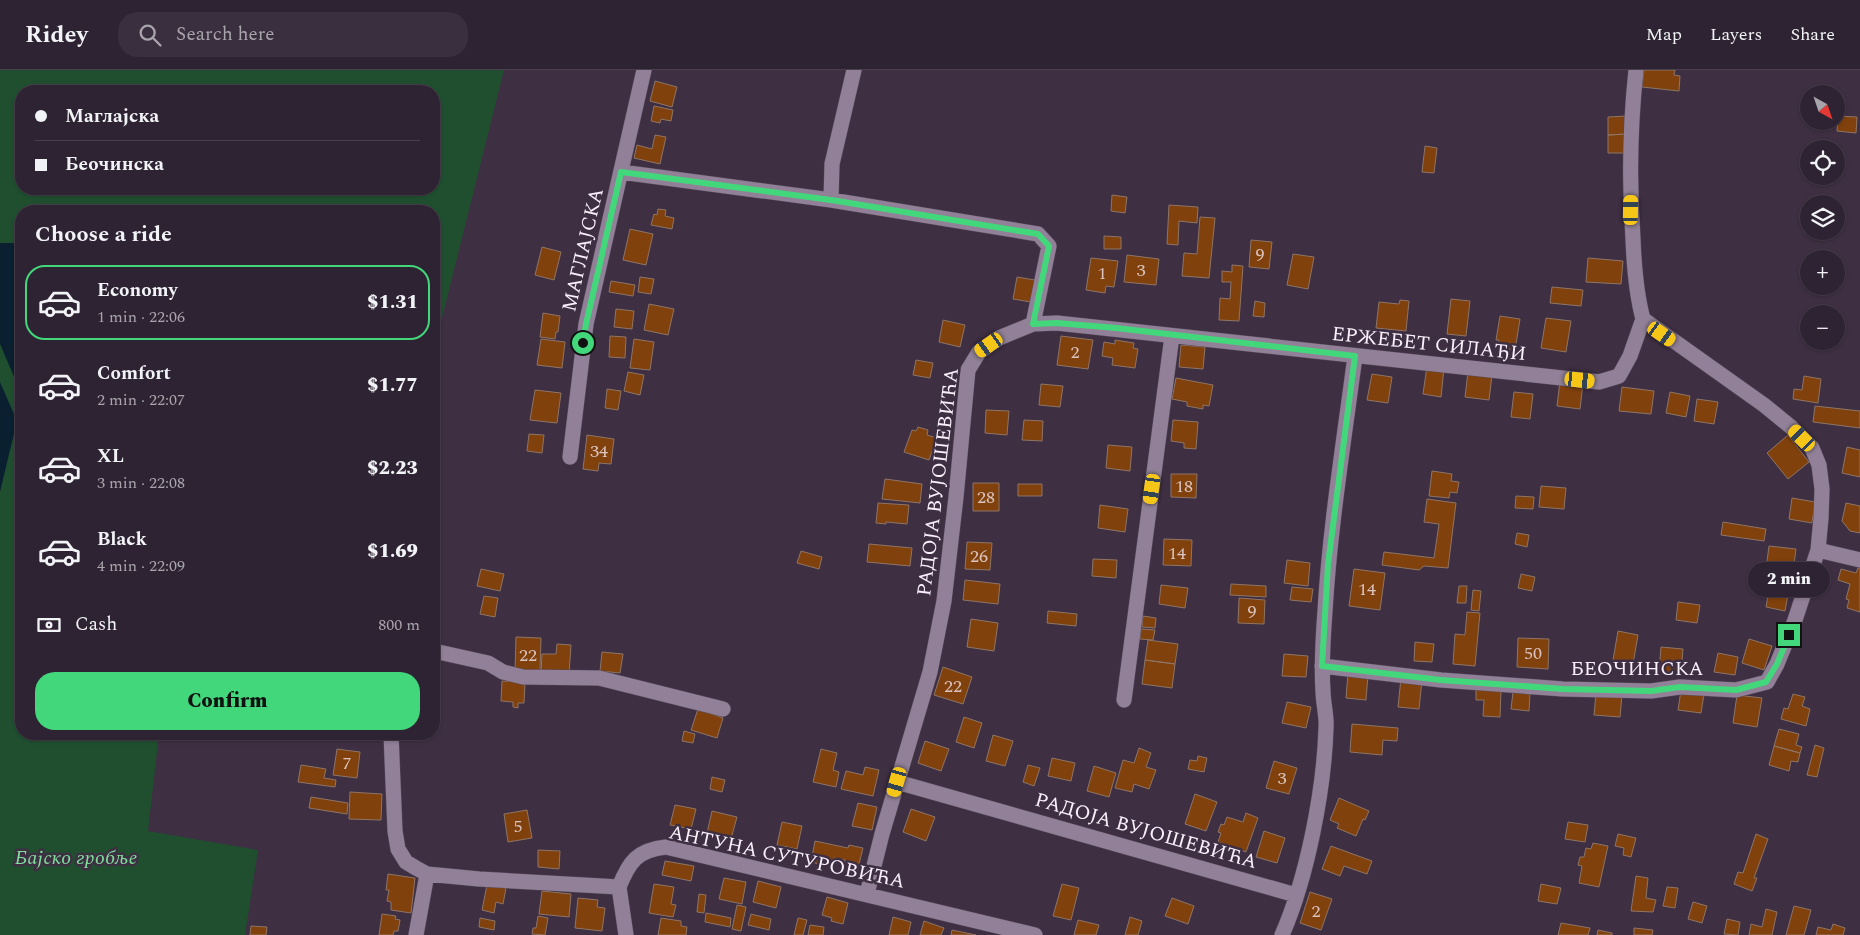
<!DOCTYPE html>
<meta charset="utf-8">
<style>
:root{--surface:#2e2332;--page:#3a2f3e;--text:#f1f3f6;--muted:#a7a4ac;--line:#49404d;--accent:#43d77b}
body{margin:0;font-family:Spectral,serif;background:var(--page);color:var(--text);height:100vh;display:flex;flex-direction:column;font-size:19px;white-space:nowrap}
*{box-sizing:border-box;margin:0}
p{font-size:16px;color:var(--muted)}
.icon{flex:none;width:28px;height:28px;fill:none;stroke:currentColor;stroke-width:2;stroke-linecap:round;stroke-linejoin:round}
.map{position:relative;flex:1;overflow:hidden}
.details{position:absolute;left:15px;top:135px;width:425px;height:535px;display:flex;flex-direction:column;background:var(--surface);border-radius:20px;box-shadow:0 1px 4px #0004,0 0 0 1px var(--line)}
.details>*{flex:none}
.guide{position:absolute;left:15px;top:15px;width:425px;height:110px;border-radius:20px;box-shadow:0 1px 4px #0004,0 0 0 1px var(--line);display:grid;align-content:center;height:110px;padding:0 20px;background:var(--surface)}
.needle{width:32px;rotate:140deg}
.fabs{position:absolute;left:1800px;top:15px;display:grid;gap:10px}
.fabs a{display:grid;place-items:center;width:45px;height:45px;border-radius:50%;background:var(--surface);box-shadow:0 1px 4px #0004,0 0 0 1px var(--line);font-size:25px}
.end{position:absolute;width:22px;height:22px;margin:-11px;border:6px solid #43d77b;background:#111;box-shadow:0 0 0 2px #111}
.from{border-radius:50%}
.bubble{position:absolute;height:35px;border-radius:18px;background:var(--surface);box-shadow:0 1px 4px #0004,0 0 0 1px var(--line);font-size:16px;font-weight:800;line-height:35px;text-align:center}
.car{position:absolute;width:15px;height:30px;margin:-15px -8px;border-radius:6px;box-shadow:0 0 4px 1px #0007;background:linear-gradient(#f5c518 24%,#345 0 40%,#f5c518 0 76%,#345 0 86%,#f5c518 0)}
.guide b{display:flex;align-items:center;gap:18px;height:48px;font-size:19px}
.guide b+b{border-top:1px solid var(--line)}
.guide i{width:12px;height:12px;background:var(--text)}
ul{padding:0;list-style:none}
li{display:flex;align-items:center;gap:15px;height:75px;margin:0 10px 8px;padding:0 10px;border:2px solid transparent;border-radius:20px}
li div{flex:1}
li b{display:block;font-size:19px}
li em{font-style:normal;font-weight:800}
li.active{border-color:var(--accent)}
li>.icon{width:45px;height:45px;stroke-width:1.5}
h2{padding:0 20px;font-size:22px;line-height:60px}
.pay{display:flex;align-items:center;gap:12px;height:55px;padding:0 20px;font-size:19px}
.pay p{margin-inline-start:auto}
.button{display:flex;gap:10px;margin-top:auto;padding:10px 20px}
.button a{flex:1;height:58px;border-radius:20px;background:var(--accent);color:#111;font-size:20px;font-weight:800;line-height:58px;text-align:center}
header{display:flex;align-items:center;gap:30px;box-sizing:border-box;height:70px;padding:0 25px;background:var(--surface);border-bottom:1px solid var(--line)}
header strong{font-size:24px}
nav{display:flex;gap:28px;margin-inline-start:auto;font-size:18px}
.search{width:350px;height:45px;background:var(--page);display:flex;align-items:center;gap:12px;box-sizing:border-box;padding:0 18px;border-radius:20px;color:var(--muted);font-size:19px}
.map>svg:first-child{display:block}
.green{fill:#204f30;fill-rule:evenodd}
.water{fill:#0a2030}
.building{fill:#80410c;stroke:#8e7566}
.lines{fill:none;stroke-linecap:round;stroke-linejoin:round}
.street-casing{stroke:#574b5c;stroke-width:16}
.street{stroke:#918097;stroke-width:15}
.route{stroke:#43d77b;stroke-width:6}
.labels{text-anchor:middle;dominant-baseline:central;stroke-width:5;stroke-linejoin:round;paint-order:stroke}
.number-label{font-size:18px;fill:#dbc4c0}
.street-label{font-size:20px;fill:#f9f0fc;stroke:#3e2f43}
.park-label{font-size:20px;font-style:italic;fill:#7de09b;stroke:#3e2f43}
</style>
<header>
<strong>Ridey</strong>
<div class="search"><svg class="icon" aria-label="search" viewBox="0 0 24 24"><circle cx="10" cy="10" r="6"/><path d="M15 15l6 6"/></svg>Search here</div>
<nav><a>Map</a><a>Layers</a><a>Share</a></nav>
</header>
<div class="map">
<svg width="1860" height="865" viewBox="0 0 1860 865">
<rect width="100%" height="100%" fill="#3e2f43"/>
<path class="green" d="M0,0H504L434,280V141H21V664H159L148,761L258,780L245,865H0ZM21,21H434V119H21Z"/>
<path class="water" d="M0,173H21V323L0,274Z
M0,312L17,351L0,422Z"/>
<path class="building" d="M1644,0H1675L1674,5L1680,6L1679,21L1642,17Z
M655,11L677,17L672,37L650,31Z
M654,36L673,40L671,51L661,49L660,53L651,51Z
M1626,46V64L1608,65V47Z
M1838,46L1857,47L1856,63L1837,61Z
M1626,64V83H1608V65Z
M655,65L666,67L660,94L634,88L637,75L652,79Z
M1425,76L1437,78L1434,103L1422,102Z
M1112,125L1127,127L1125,143L1111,141Z
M1169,135L1198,137L1197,153L1179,151L1178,175L1167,174Z
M658,139L666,140L665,146L674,148L672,159L651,155L654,144L657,145Z
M1200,147L1215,148L1209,208L1182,206L1184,183L1197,184Z
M630,159L653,164L646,195L623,190Z
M1104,166L1121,167V179H1104Z
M1251,170L1272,172L1269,199L1249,197Z
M542,177L561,182L554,210L535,205Z
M1293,184L1314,187L1308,219L1287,215Z
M1127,185L1159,189L1156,215L1124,212Z
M1091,188L1118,191L1114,217L1106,216L1105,223L1086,220Z
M1588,188L1623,191L1621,214L1586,212Z
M1232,195L1243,196L1239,251L1219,250L1220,228L1230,229L1231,212H1222V201L1232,202Z
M640,207L654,209L651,224L638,222Z
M1017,207L1035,210L1031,232L1013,229Z
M611,211L635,215L633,226L609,222Z
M1552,217L1583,220L1581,236L1550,233Z
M1451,229L1470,231L1466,266L1447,264Z
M1400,230L1409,231L1406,261L1376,258L1379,232L1399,234Z
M1255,231L1265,233L1264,247L1253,246Z
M649,234L674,239L668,265L644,260Z
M616,239L634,241L632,259L614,257Z
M543,243L560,246L558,262H556L555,269L540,267Z
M1500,246L1520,249L1515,280L1498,277L1499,270H1496Z
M1546,248L1571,251L1566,282L1541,278Z
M943,250L965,255L960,277L939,272Z
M610,266L626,267L625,288L609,287Z
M1061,266L1093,270L1088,299L1057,295Z
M541,269L565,272L562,298L537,295Z
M634,269L654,272L650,300L630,298Z
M1115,270L1134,273L1133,278L1138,279L1135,298L1112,295L1113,288L1102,286L1104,272L1115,274Z
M1181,275L1205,277L1203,299L1179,297Z
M916,290L933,293L930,308L913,305Z
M1427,296L1444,298L1441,327L1423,324Z
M628,302L644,305L640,325L624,321Z
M1468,302L1492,305L1489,330L1465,327Z
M1372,304L1392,307L1388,333L1367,330Z
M1804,306L1821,309L1818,333L1793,329L1794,319L1802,320Z
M1176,308L1213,315L1209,336L1203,335V339L1187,336V332L1172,329Z
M1560,311L1583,313L1580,339L1557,336Z
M1041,314L1063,316L1060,337L1039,335Z
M1622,317L1654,321L1651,344L1619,341Z
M607,319L621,321L618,340L605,338Z
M535,320L561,323L557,353L530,350Z
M1514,322L1533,324L1530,349L1511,347Z
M1670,322L1690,326L1686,347L1666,343Z
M1697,329L1718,332L1714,354L1694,351Z
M1815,336L1860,341V358L1813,352Z
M986,340L1009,341L1007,365L985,363Z
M1024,350L1043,351L1042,371L1022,370Z
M1173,350L1198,352L1196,379L1184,378V373L1171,371Z
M918,357L928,360L927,365L937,368L929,390L904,382L912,360L916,361Z
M529,364L544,365L542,383L527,381Z
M587,365L614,369L611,394L599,393L598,401L583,399Z
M1788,365L1809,392L1788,409L1767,383Z
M1108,375L1132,377L1130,401L1106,398Z
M1847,377L1860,380V407L1842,403Z
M1432,401L1452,404L1451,411L1459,412L1457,423L1450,422L1449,428L1429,426Z
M1171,404H1197L1196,428L1171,427Z
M885,409L922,414L920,433L882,429Z
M973,413H999V441H973Z
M1018,414H1042V426H1018Z
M1541,416L1566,418L1564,439L1539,437Z
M1516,426L1534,427L1533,439L1515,438Z
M1792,428L1815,432L1812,453L1789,449Z
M1427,429L1456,433L1448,498L1424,496L1419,500L1382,495L1384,482L1434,488L1439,454L1424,452Z
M878,433L909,435L907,454L886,452V454L876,453Z
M1846,433L1860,436V463L1850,461L1842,451Z
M1100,435L1128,439L1125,462L1098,458Z
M1723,452L1766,459L1764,471L1721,465Z
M1517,463L1529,465L1527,477L1515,474Z
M1164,469L1192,470L1191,496L1163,495Z
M967,472L992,473L990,500L965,499Z
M869,474L912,478L910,496L867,492Z
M1769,476L1796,479L1793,502L1766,499Z
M801,481L822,487L819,499L797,493Z
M1093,489L1117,490L1116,508L1092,506Z
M1287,490L1310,493L1308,516L1284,513Z
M1858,498L1860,499V542L1847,538L1849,530L1846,529L1850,514L1838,510L1841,499L1856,503Z
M481,499L504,504L500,521L477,516Z
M1354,499L1385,503L1380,540L1349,536Z
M1521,504L1535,507L1532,521L1518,518Z
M965,510L1000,514L998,534L963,530Z
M1231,514L1266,516V527L1230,525Z
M1161,515L1188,518L1185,538L1159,534Z
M1770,515L1789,519L1785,541L1766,537Z
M1459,516H1467L1466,533H1457Z
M1292,517L1313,519L1311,532L1290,530Z
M1473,520L1481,521L1479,541L1471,540Z
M484,526L498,528L495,547L480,544Z
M1239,528L1265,530L1264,554L1238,553Z
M1678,532L1700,535L1697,553L1676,550Z
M1048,541L1077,544L1076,556L1047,553Z
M1467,542L1480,543L1475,596L1453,594L1455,564L1465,565Z
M1143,546L1156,548L1155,558L1142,557Z
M971,549L998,553L994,581L967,577Z
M1141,559L1155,560L1153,570L1140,569Z
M1618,561L1638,565L1633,594L1613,590Z
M516,567L541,568L540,602L515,601Z
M1518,568L1549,569L1548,599L1517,597Z
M1749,569L1772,576L1764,600L1742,593Z
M1148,570L1178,574L1175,594L1145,590Z
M1415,572L1434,574L1432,592L1414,591Z
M557,574L571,575L569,604L541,603L542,584H556Z
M1661,577L1683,579L1681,604L1659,602Z
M602,582L623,584L620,603L600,601Z
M1718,583L1738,587L1735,605L1714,602Z
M1284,584L1308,586L1306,607L1282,606Z
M1145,590L1175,594L1172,618L1142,614Z
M943,597L972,607L963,634L934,625Z
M1348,603L1368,605L1366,630L1346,628Z
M1401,608L1422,610L1419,639L1398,637Z
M502,611L525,612L524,633H518V638L513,637V632L501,631Z
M1476,619L1501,621L1500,647L1483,646L1484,630H1476Z
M1681,620L1704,624L1701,643L1678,640Z
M1513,622L1530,624L1529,641L1511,639Z
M1596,623L1622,625L1620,647L1594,645Z
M1793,624L1805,627L1802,636L1810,639L1806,656L1781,649L1784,638L1788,639Z
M1737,625L1762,628L1757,657L1733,653Z
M1287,632L1311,637L1306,658L1282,653Z
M698,639L723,648L717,668L691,660Z
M964,647L982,653L974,678L956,672Z
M1352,654L1398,658L1397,671L1383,670L1382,685L1350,682Z
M1779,659L1799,664L1796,675L1802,677L1800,683L1774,676Z
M684,661L695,664L693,673L682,671Z
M993,665L1013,671L1005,696L986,691Z
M925,671L949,679L941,701L918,693Z
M1815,675L1824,678L1817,707L1807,705Z
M1774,676L1800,683L1798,692L1791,691L1789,701L1769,695Z
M1139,678L1151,683L1146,697L1156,700L1149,719L1134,714L1132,722L1115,718L1123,690L1134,693Z
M337,679L360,682L357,708L333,705Z
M821,679L837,683L833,700L839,702L836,717L813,712Z
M1198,686L1207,688L1204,702L1188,699L1190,690L1197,691Z
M1052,688L1075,693L1071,711L1048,706Z
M1274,691L1297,698L1289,724L1266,718Z
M301,695L326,699L324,708L336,710L335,717L298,712Z
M1028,695L1040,698L1034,716L1023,712Z
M1094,696L1116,703L1109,727L1087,721Z
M865,697L879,700L873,726L841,719L846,701L863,705Z
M712,707L725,710L722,722L710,719Z
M350,722L382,724L381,750L349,749Z
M1195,724L1217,732L1206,761L1185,754Z
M311,727L348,733L347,744L309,738Z
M1339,728L1369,741L1365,750L1363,749L1356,766L1337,758L1339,754L1330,750Z
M858,733L877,737L872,760L852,756Z
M675,735L696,739L691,759L670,755Z
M911,739L935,747L926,771L903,762Z
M527,740L532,768L508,772L504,744Z
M712,741L737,747L731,769L707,763Z
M1246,743L1258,748L1246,782L1218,772L1221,763L1218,762L1221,754L1224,755L1227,747L1243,752Z
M782,752L802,756L797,779L777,775Z
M1568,752L1588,755L1585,772L1565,769Z
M1264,761L1285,768L1277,793L1256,787Z
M1618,764L1636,768L1631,787L1623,785L1624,778L1615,776Z
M1756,764L1768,769L1754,808H1757L1752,821L1734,814L1738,802L1743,803Z
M815,771L848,778L849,775L863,778L857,802L843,799L845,790L834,788L832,797L811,792Z
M1593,773L1608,776L1599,817L1579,813L1582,796L1578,795L1580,787H1584L1586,778L1591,779Z
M1331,776L1372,791L1367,804L1344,796L1340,806L1322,799Z
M538,780L560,781L559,799L538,797Z
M665,791L694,796L691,811L662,805Z
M388,804L415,808L411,843L391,840V832L387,831L389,820H386Z
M1636,806L1648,808L1646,828L1656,830L1653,842L1631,841Z
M724,808L746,812L742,834L719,829Z
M758,811L781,817L776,838L753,832Z
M654,814L674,817L671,834L676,835L673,847L649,843Z
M1062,814L1079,818L1071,850L1053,846Z
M1541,814L1561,818L1557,834L1538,831Z
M487,815L506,818L503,834L496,832L494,843L482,840Z
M1667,817L1678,818L1675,838L1663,836Z
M542,821L571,824L569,847L539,844Z
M1310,822L1332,829L1321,860L1300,853Z
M699,824L706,825L704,843L697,842Z
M827,827L848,833L843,854L831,851L832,848L822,845Z
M578,828L598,830L597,837L605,838L602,861L575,858Z
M1172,828L1194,836L1188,854L1165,846Z
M1693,832L1707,836L1702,853L1688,849Z
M737,835L746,837L741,861L732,859Z
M1794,836L1811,840L1804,865H1786Z
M1766,839L1777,842L1772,865H1749L1751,854L1762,857Z
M706,843L731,848L730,857L705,852Z
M382,844L396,846L395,849L400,850L398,861H394L393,865H379Z
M751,844L771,849L769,860L748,855Z
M538,846L548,848L545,865L532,864L533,858H536Z
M893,847L911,852L908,865H889Z
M1130,847L1142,851L1138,865H1125Z
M480,848L495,851L494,860L479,857Z
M661,848L681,851V856L687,857L686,865H658Z
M798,848L807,850L803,865H794Z
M1727,849L1740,852L1738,865L1724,864Z
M1078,850L1099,855L1096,865H1074Z
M924,851L944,858L941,865H920Z
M1561,853L1590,858L1588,865H1558Z
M1833,854L1845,858L1843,865H1816L1818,857L1831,860Z
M810,855L824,857L823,865H808Z
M251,856L267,857L266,865H250Z
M1634,858L1653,860L1652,865H1634Z
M952,860L976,865H951Z
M1598,860L1612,863V865H1597Z"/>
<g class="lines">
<defs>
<path id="street" d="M621,102L831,130L1038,164L1049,176L1033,254
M831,130L832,94L854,0
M570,387L586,254L644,0
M1818,480L1860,490
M434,581L488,593L503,602L523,607L599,608L723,639
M1322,596L1441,610L1563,619L1651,621L1680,617L1736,620L1767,612L1777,594L1795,550L1818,480L1821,448L1822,419L1819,395L1812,378L1791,357L1764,335L1643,249C1636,223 1634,195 1633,169C1629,113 1630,56 1636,0
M1124,630L1172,266
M391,664L395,761L398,779L406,792L416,798L427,804L479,809L619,817C629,792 637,780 666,777L1035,865
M897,712L1296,825
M619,817L626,865
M867,824L882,764L930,602L944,531L956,427L968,300L979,282L999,268L1033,254L1057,253L1599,312L1619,306L1630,286L1643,249
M416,865L427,804
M1282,865C1307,808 1324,721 1326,658C1327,646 1323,633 1323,621C1321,594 1323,568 1325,541C1330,456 1344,371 1355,286"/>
</defs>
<use href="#street" class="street-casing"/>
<use href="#street" class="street"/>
</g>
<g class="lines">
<path class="route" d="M583,273L586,254L621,102L831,130L1038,164L1049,176L1033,254L1057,253L1116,258L1355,286L1328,494L1322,596L1441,610L1563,619L1651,621L1680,617L1736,620L1766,612L1777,594L1789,565"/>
</g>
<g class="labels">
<g class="number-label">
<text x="1260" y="184">9</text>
<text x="1141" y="200">3</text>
<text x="1102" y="203">1</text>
<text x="1075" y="282">2</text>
<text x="599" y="381">34</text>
<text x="1184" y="416">18</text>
<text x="986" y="427">28</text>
<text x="1177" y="483">14</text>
<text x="979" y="486">26</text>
<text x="1367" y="519">14</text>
<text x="1252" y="541">9</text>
<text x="1533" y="583">50</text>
<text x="528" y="585">22</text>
<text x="953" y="616">22</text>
<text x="347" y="693">7</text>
<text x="1282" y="708">3</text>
<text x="518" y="756">5</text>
<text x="1316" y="841">2</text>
</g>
<g class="street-label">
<text transform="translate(583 180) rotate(-77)">МАГЛАЈСКА</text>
<text transform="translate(1429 274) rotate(6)">ЕРЖЕБЕТ СИЛАЂИ</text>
<text transform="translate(938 412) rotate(-83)">РАДОЈА ВУЈОШЕВИЋА</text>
<text x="1637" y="599">БЕОЧИНСКА</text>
<text transform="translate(1146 761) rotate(16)">РАДОЈА ВУЈОШЕВИЋА</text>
<text transform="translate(787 787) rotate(12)">АНТУНА СУТУРОВИЋА</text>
</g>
<g class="park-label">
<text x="76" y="788">Бајско гробље</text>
</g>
</g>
</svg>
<div class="fabs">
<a><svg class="needle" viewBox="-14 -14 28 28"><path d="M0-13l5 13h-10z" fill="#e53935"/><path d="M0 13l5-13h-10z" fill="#a7a4ac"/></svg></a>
<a><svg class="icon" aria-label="locate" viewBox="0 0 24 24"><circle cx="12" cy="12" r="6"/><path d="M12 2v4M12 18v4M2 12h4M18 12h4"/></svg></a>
<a><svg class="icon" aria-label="layers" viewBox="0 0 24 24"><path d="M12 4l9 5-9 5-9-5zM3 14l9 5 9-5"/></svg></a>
<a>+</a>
<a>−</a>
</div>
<i class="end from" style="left:583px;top:273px"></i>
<i class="end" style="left:1789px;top:565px"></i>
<div class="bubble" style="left:1748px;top:492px;width:82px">2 min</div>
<i class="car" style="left:1631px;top:140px;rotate:1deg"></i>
<i class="car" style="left:1662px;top:264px;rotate:125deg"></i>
<i class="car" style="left:989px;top:275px;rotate:235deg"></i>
<i class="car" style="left:1580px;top:310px;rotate:96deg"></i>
<i class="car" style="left:1802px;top:368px;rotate:315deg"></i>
<i class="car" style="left:1152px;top:419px;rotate:188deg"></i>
<i class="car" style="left:897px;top:712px;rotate:196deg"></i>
<div class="guide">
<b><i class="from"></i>Маглајска</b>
<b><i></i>Беочинска</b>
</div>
<section class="details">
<h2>Choose a ride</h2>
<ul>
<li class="active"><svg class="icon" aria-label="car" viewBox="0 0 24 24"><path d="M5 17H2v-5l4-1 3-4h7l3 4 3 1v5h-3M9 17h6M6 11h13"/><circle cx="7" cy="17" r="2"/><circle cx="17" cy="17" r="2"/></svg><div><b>Economy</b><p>1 min · 22:06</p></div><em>$1.31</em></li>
<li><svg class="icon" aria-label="car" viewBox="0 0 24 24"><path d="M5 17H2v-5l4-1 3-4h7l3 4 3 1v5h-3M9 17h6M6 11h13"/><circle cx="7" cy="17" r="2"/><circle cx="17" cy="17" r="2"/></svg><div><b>Comfort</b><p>2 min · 22:07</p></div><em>$1.77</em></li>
<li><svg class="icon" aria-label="car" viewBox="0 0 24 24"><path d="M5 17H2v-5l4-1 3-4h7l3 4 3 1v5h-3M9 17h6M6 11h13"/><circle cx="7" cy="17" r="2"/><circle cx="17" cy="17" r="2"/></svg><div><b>XL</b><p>3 min · 22:08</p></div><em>$2.23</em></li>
<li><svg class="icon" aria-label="car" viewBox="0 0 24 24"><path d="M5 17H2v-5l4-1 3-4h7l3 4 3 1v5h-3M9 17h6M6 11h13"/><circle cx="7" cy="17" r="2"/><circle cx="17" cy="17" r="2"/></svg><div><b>Black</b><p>4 min · 22:09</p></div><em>$1.69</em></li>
</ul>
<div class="pay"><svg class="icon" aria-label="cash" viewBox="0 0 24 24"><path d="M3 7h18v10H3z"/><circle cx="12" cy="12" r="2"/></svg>Cash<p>800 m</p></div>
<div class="button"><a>Confirm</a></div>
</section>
</div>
